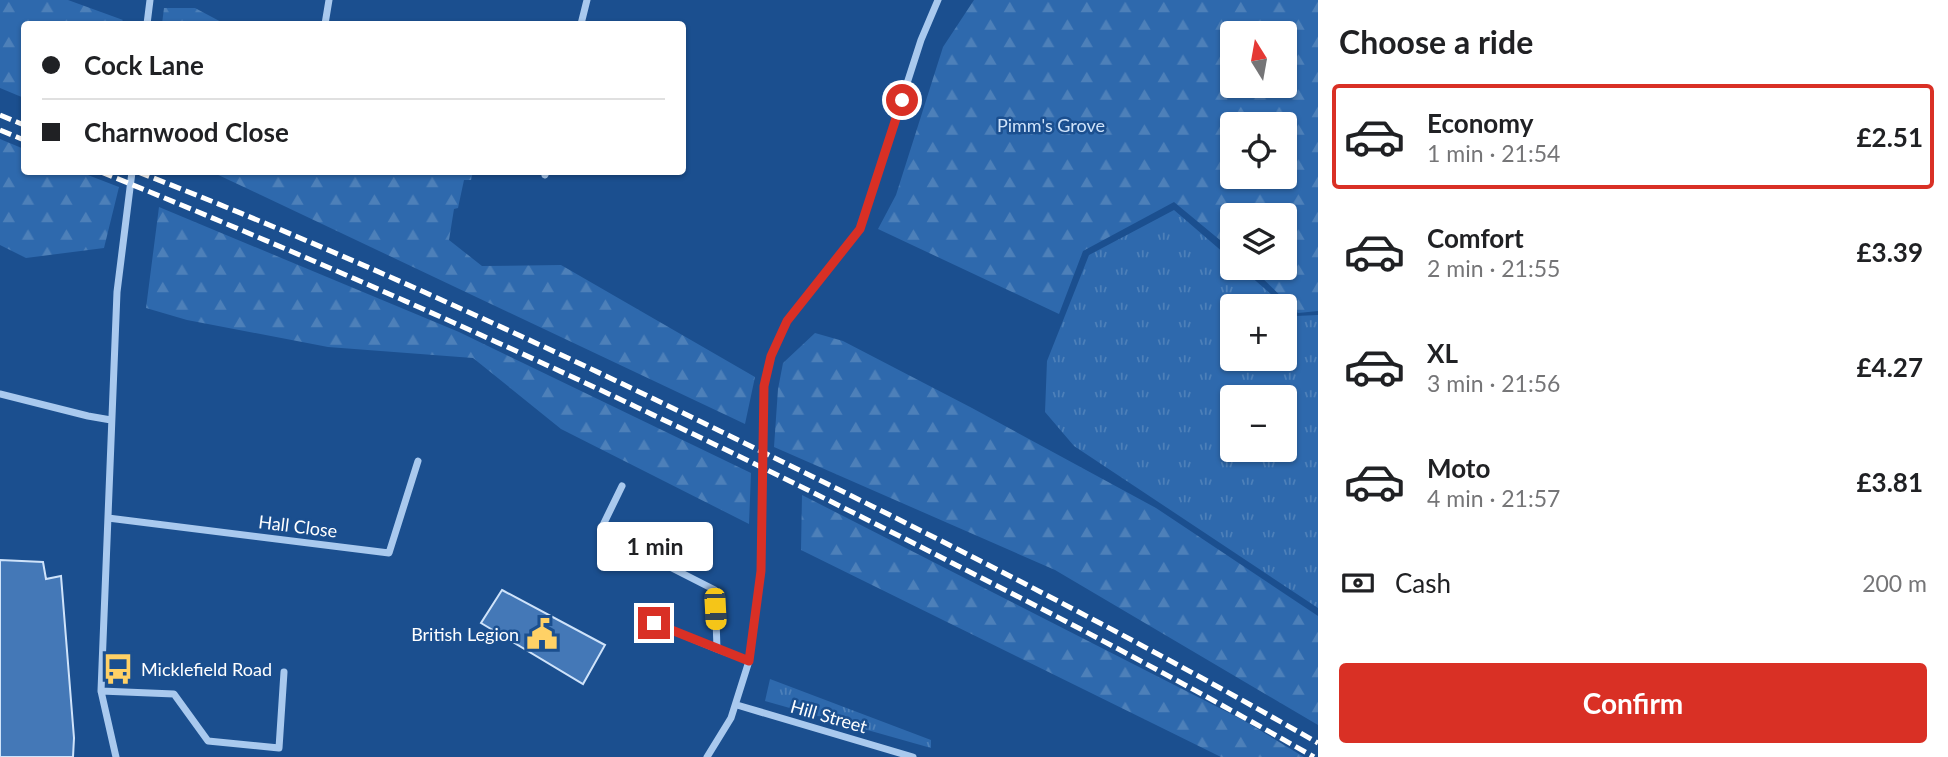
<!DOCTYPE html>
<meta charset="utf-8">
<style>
:root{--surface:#fff;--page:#f6f6f6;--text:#202124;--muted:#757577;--line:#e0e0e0;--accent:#d93025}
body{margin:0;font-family:Lato,sans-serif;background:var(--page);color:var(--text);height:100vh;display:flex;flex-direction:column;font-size:26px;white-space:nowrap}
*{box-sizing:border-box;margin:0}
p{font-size:23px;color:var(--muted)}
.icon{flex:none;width:38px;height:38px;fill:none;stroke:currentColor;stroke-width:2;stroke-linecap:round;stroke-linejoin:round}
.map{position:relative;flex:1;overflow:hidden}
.side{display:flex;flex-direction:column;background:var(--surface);width:630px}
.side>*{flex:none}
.guide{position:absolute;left:21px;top:21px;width:665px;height:154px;border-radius:7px;box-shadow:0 2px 5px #0004;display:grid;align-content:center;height:154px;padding:0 21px;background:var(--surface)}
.needle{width:46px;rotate:349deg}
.buttons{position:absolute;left:1220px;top:21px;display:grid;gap:14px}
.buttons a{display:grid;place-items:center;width:77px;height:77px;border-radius:7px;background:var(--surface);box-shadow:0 2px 5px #0004;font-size:35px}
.end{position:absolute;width:32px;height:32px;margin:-16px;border:9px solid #d93025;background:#fff;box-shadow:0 0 0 4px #fff}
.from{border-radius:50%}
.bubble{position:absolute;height:49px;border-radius:7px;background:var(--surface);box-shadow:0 2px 5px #0004;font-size:23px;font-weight:700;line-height:49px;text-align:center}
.car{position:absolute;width:21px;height:42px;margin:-21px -10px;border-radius:9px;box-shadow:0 0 5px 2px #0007;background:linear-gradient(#f5c518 24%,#345 0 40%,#f5c518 0 76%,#345 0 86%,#f5c518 0)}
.guide b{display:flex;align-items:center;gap:24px;height:66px;font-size:26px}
.guide b+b{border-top:2px solid var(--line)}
.guide i{width:18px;height:18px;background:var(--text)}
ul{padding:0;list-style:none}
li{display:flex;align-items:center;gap:21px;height:105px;margin:0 14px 10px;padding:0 7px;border:4px solid transparent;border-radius:7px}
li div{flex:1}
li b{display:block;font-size:26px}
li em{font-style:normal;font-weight:700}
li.selected{border-color:var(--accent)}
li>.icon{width:63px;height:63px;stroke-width:1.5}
h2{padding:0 21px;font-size:32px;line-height:84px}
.pay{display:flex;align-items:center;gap:18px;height:77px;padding:0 21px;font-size:26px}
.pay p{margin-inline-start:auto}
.action{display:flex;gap:14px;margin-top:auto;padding:14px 21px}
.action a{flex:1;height:80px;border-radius:7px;background:var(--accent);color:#fff;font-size:28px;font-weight:700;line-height:80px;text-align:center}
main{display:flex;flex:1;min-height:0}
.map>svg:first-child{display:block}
.grass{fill:url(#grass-tufts);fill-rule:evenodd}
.forest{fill:url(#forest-firs);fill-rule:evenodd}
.building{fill:#4478b7;stroke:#cfe3fa;stroke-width:2}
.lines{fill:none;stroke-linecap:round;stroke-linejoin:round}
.minor{stroke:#a9c9ee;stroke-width:7}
.rail{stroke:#fff;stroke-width:5;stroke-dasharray:12 5;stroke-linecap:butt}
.route{stroke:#d93025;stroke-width:9}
.labels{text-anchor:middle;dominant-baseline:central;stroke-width:5;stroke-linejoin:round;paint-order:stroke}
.park-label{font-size:18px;fill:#cfe3fa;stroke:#1b4f8f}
.street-label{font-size:18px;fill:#fff;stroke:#1b4f8f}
.poi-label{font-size:18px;fill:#fff;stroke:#1b4f8f;text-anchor:end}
</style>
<main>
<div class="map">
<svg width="1318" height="757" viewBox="0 0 1318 757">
<defs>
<pattern id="grass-tufts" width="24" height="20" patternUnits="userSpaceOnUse" patternTransform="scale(1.75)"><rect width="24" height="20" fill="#2e69ad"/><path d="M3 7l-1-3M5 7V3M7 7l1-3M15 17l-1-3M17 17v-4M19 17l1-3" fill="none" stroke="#4d80b9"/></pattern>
<pattern id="forest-firs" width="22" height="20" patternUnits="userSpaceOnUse" patternTransform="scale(1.75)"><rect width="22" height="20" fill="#2e69ad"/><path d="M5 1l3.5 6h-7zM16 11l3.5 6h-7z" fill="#4d80b9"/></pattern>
</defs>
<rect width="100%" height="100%" fill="#1b4f8f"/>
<path class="grass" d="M1174,210L1232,260V268H1241L1296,316L1318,315V608L1074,446L1045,412L1047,361L1089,255ZM1232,306H1284V359H1232ZM1232,397H1284V450H1232Z
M770,679L931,740V748L765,701Z"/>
<path class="forest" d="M0,0H68L123,20L119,24H24V98L0,88Z
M974,0H1318V311L1298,313L1252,268H1284V215H1232V250L1174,202L1083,251L1059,314L878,229L896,195L943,47ZM1284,33V86H1232V33ZM1284,124V177H1232V124Z
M164,8H195L225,24H162Z
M0,139L24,149V172H80L119,187L104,248L26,258L0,245Z
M212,172H473L471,180H464L458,208L454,209L449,240L482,266L561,265L755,377L745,424Z
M159,207L459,332L751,473L749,524L561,429L473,358L328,347L187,320L146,308Z
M815,333L843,341L972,408L1156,508L1318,616V725L1055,570L774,447L778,389L783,363Z
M802,495L1243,720L1304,757H1221L801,550Z"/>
<path class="building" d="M0,560L43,562L46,579L61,576L74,738L73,757H0Z
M502,590L605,645L583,684L481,623Z"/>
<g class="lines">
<path class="minor" d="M147,24L150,0
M325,24L329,0
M581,24L587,0
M545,175L546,172
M0,394L88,416L111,420
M622,486L603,525L607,535L715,590L717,649L749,661
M108,518L389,553L418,461
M654,623L717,649
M101,691L174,694L208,741L279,748L284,672
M737,705L913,757
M116,757L101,691L117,292L132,172
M707,757L731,718L749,661L761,571L764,386L771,356L787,321L860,229L921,40L938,0"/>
<path class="rail" d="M0,115L24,125
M0,130L24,140
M101,172C392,290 677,421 956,565C1077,626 1197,690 1314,757
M138,172C359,258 575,359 787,464C966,552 1145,644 1318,743"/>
</g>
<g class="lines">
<path class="route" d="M654,623L749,661L761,571L764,386L771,356L787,321L860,229L902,100"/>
</g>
<defs>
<symbol id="civic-bare" viewBox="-9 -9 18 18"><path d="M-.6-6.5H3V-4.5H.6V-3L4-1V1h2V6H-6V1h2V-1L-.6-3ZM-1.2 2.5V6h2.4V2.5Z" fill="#ffd166" stroke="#1b4f8f" stroke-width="2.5" paint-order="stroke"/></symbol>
<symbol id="bus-bare" viewBox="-9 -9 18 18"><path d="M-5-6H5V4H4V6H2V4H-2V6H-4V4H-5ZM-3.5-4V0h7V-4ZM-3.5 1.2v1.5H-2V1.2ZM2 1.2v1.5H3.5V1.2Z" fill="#ffd166" stroke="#1b4f8f" stroke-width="2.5" paint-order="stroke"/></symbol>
</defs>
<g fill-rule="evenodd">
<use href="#civic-bare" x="520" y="612" width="44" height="44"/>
<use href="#bus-bare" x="96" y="647" width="44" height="44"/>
</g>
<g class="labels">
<g class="park-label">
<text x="1051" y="125">Pimm's Grove</text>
</g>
<g class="street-label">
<text transform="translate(298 526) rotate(7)">Hall Close</text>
<text transform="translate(829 716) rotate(16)">Hill Street</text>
</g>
<g class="poi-label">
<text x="519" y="634">British Legion</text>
<text x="141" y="669" text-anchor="start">Micklefield Road</text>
</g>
</g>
</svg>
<div class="buttons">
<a><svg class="needle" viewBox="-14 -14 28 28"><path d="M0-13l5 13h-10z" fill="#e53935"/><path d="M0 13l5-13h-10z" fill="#757577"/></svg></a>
<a><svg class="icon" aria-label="locate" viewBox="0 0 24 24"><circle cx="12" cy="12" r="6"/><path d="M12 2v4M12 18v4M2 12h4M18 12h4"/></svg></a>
<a><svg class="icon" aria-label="layers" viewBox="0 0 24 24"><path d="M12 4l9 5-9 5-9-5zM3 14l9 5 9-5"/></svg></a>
<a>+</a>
<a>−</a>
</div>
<i class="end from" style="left:902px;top:100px"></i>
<i class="end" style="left:654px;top:623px"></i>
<div class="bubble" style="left:597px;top:522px;width:116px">1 min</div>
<i class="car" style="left:715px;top:609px;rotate:177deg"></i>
<div class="guide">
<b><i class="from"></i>Cock Lane</b>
<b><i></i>Charnwood Close</b>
</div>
</div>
<section class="side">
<h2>Choose a ride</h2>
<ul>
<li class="selected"><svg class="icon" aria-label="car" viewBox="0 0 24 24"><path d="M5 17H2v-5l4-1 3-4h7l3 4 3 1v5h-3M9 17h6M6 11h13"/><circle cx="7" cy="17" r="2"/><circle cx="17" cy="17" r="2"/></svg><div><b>Economy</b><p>1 min · 21:54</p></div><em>£2.51</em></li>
<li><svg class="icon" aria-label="car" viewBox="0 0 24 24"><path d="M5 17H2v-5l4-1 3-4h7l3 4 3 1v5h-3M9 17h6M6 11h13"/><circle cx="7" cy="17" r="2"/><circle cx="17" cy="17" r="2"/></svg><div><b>Comfort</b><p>2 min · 21:55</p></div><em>£3.39</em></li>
<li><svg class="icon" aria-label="car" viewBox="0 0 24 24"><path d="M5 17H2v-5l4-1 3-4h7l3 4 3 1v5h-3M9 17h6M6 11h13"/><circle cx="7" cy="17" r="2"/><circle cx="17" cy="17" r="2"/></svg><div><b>XL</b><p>3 min · 21:56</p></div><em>£4.27</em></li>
<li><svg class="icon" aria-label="car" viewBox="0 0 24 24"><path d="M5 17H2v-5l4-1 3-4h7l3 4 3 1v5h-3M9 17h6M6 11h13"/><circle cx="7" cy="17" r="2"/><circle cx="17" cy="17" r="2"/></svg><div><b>Moto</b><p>4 min · 21:57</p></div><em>£3.81</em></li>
</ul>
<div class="pay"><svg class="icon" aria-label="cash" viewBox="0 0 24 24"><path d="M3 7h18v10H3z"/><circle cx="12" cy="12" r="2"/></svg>Cash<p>200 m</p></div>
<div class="action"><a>Confirm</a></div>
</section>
</main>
